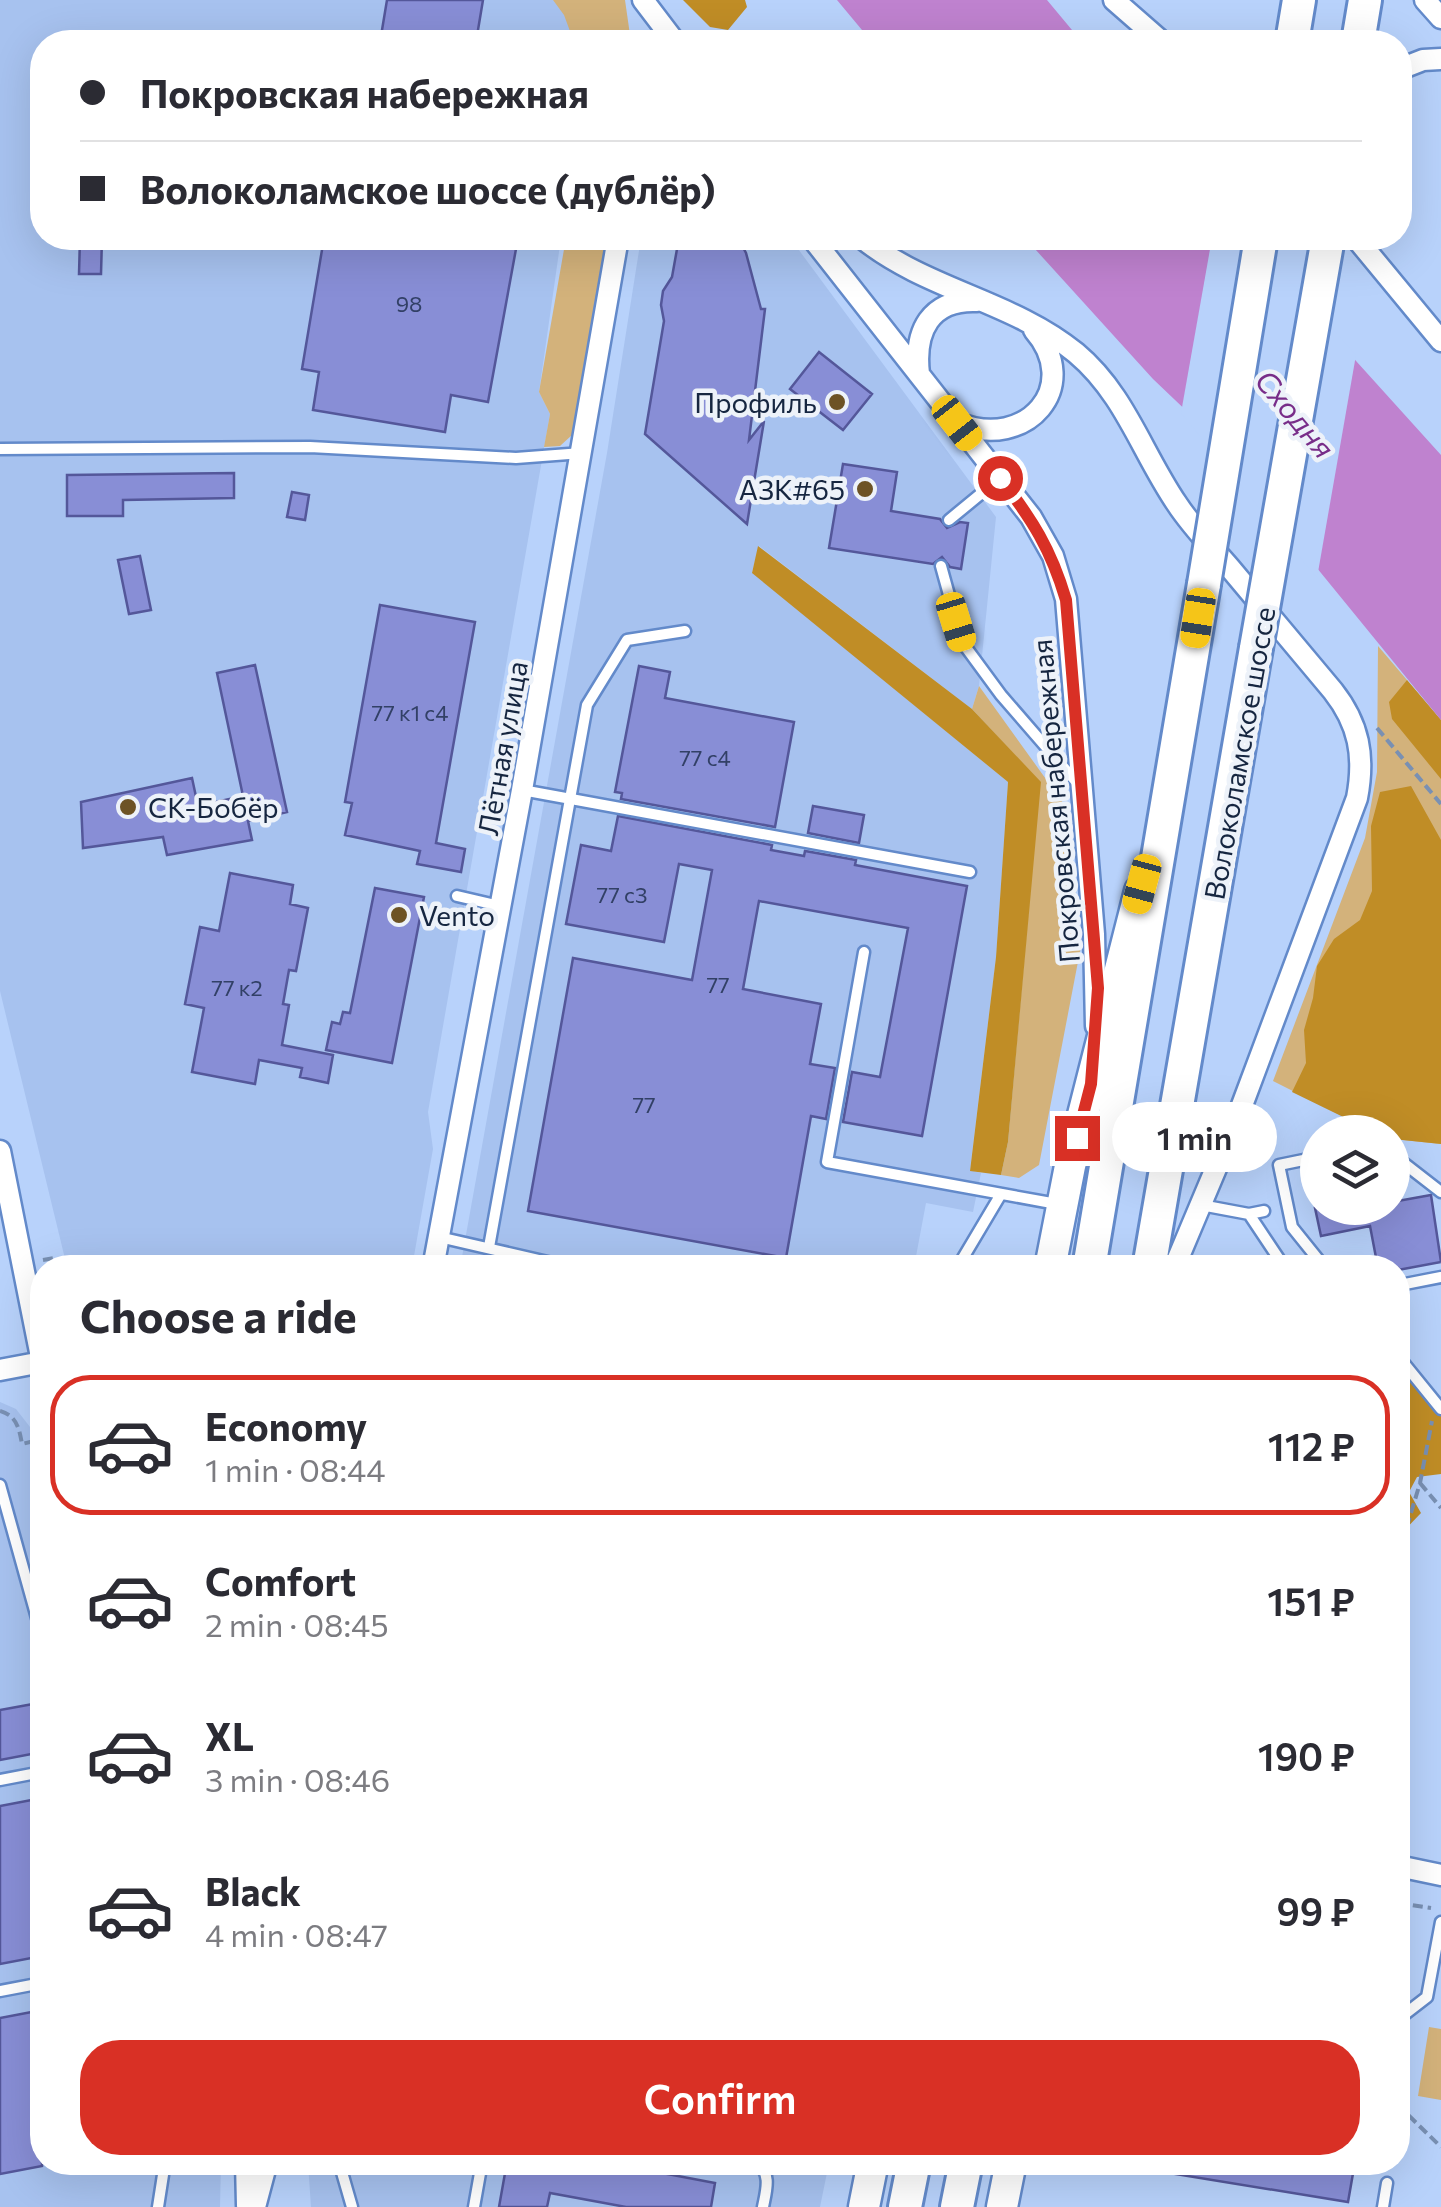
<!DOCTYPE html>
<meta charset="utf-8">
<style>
:root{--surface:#fff;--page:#f7f7f7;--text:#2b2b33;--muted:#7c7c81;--line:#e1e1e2;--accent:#d93025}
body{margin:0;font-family:Commissioner,sans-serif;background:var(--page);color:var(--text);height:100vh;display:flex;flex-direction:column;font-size:38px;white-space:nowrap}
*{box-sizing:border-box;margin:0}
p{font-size:32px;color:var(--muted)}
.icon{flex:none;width:55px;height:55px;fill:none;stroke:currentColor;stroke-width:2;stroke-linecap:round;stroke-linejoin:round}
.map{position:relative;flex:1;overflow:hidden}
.sheet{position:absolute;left:30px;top:1255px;width:1380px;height:920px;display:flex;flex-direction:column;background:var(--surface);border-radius:40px;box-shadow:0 10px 40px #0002}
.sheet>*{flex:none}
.top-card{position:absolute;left:30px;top:30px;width:1382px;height:220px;border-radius:40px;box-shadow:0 10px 40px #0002;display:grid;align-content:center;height:220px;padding:0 50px;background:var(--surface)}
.buttons{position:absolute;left:1300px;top:1115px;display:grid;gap:20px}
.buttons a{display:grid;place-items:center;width:110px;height:110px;border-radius:50%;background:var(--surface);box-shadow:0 10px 40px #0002;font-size:50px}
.end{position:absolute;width:45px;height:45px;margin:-22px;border:12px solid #d93025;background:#fff;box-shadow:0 0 0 5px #fff}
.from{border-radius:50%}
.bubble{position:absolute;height:70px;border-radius:35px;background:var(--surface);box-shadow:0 10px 40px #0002;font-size:32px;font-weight:600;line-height:70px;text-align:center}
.car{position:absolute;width:30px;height:60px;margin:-30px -15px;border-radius:12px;box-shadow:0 0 8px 2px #0007;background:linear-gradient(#f5c518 24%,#345 0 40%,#f5c518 0 76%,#345 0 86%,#f5c518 0)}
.top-card b{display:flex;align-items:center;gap:35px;height:95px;font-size:38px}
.top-card b+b{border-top:2px solid var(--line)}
.top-card i{width:25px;height:25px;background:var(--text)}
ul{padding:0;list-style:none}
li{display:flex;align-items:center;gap:30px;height:140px;margin:0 20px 15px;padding:0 30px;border:5px solid transparent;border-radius:40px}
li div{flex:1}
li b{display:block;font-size:38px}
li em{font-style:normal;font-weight:600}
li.active{border-color:var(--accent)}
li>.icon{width:90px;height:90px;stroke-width:1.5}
h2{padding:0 50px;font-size:45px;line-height:120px}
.primary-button{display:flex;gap:20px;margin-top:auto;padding:20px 50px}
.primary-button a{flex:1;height:115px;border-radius:40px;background:var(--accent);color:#fff;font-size:40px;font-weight:600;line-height:115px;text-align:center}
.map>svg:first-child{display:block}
.built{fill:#a7c2ef}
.green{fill:#d3b27b}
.forest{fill:#c08d26}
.water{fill:#bf82cf}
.pier{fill:#b8d2fb}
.building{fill:#888ed6;stroke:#54579a;stroke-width:2.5}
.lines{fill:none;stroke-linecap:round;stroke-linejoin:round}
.lane-casing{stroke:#638aca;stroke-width:15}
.street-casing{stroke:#638aca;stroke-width:25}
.secondary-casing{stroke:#638aca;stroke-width:35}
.primary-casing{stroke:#638aca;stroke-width:38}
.path{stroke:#7990b3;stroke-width:4;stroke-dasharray:10 5;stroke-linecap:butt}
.lane{stroke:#fff;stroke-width:10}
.street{stroke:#fff;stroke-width:20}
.secondary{stroke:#fff;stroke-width:30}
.primary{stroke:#fff;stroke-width:32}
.primary-bridge-casing{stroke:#638aca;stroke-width:38;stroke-linecap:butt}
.primary-bridge{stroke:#fff;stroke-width:32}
.route{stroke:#d93025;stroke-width:12}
.poi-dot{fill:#6d5325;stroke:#edf2f9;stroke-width:4}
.labels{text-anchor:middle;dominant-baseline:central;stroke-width:9;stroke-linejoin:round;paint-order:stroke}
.number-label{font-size:22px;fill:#324066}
.poi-label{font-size:28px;fill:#162640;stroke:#edf2f9;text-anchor:end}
.street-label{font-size:28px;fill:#162640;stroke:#edf2f9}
.water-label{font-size:30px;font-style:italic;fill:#782d89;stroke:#edf2f9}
</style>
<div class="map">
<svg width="1441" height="2207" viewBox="0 0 1441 2207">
<rect width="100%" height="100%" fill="#b8d2fb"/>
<path class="built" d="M0,0H592L590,42H42V238H561L539,392L550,414L428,1112L433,1149L412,1267H67L0,991Z
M641,238H790L996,517L979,686L972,709L759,546L752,572L1008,782L996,957L970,1170L981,1173L973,1212L926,1203L914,1267L460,1268L607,453Z
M0,1402L16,1409L30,1427L42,1472V2162L221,2163L220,2207H0Z
M308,2163H829L820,2207H311Z"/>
<path class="green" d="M553,0H625L631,42H574L564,15Z
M566,238H606L572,435L560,446L544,447L550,414L539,392Z
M1378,646L1441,720V1144L1393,1139L1392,1132H1374L1273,1081L1365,838L1377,772Z
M979,686L1066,807L1081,946L1039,1165L1019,1178L1001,1175L1008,1142L1040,782L972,709Z
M1429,2027L1441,2029V2100L1418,2096Z"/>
<path class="forest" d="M683,0H745L747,7L728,30L710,27Z
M758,546L972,709L1041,782L1008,1142L1001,1175L970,1171L996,957L1008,782L752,573Z
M1407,680L1441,720V779L1392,719L1389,702Z
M1411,786L1441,840V1144L1393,1139L1392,1132H1374L1292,1092L1306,1063L1304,1030L1313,998L1317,966L1334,939L1360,920L1372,891L1371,826L1380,792Z
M1398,1361L1441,1414V1474L1417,1477L1409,1492L1421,1513L1398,1537Z"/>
<path class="water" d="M837,0H1047L1082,42H872Z
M1025,238H1245L1441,455V720L1196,420L1153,379Z"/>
<path class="pier" d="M1212,238H1251L1356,355L1317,578L1181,413Z"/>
<path class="building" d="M387,0H483L476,42H380Z
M80,238H102L101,274H79Z
M324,238H518L488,402L451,395L445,432L313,410L319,372L302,369Z
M679,238H738L746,253L761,309H765L749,440L764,421L747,524L645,434L664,321L661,305L663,291L672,277Z
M819,352L872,394L843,430L790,389Z
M843,464L897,472L891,511L940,519L947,528L960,522L968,523L961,569L950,567L942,557L933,564L829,548Z
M234,473V498L123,500V516H67V475Z
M292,492L309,495L305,520L287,517Z
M140,556L151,610L129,614L118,560Z
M380,605L475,622L436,843L465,849L461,872L417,864L420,851L345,835L352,803L345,802Z
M255,665L287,812L248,821L252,840L167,855L163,837L83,848L81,802L192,778L198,806L243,796L217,673Z
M639,666L670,672L665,698L794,722L775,827L621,799L622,793L615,792Z
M813,806L864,815L859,843L808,833Z
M618,816L772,845L771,850L804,856L805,851L856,860L855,865L967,886L922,1136L843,1122L852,1072L880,1077L908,928L759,901L743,989L821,1004L810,1064L835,1068L826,1119L811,1116L786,1258L528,1211L573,958L692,980L712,870L679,864L664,942L566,924L581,845L611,851Z
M230,873L293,885L290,904L308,908L296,971L289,970L283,1004L289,1005L282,1045L333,1055L328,1083L300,1077L302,1068L259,1060L255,1084L192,1072L204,1008L185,1004L200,927L219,931Z
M375,888L424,897L392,1063L326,1050L332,1022L340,1024L343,1012L350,1013Z
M1431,1195L1441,1262L1398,1270V1268H1378L1370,1226L1321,1236L1315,1208H1392V1202Z
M33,1704L42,1752L0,1760V1710Z
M42,1798V1956L0,1964V1806Z
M42,2010V2166L0,2174V2018Z
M507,2162H604L715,2183L711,2207H626L550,2193L547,2207H499Z
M1164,2162H1355L1348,2202L1163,2172Z"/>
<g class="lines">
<defs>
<path id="lane" d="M0,449L310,447L516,458L582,453
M949,520L1000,478
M941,566L962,642L1001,695L1079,785
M522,790L970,872
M457,896L500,906
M864,952L827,1162L1057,1204
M1392,1154L1441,1192
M1318,1157L1279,1165L1292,1227L1325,1268
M1201,1205L1249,1214L1264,1211
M1249,1214L1285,1268
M439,1237L574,1268
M489,1247L587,705L627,640L685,631
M957,1268L1001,1194
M1398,1292L1405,1284L1441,1277
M1398,1356L1441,1409
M0,1485L42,1636
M0,1780L42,1772
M0,1991L42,1983
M1405,2014L1427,1997L1441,1922
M339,2162L352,2207
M757,2162C772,2174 766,2191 763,2207
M158,2207L165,2162
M474,2207L482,2162
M1383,2207L1387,2183"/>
<path id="street" d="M643,0L675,42
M1114,0L1162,42
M1425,0L1441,18
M1400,69L1423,60L1441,59
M812,238L1031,517L1053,556L1066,599L1094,934L1096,1026
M862,238C926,290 1013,301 1076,353C1125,394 1142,453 1177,504C1192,527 1212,547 1230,568C1264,609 1299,650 1333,691C1359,724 1365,756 1357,798L1238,1116L1174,1268
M1356,238L1441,341
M919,374C914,331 930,299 977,301
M958,423C1027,451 1083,386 1034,330
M0,1151L42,1362
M433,1268L522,790L618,238
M0,1370L42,1362
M1398,1866L1441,1875
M246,2162L247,2205
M255,2207L267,2162"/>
<path id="secondary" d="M1050,1268L1070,1166L1140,891
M864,2207L873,2162
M1002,2207L1011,2162"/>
<path id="primary" d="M1292,42L1299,0
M1358,42L1365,0
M1089,1268L1204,584
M1149,1268L1256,648
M905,2207L914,2162
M957,2207L966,2162"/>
</defs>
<use href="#lane" class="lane-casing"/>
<use href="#street" class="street-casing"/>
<use href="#secondary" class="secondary-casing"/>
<use href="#primary" class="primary-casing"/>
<path class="path" d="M1377,728L1441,804
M43,1260L54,1258L56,1268
M0,1411C17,1416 19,1428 22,1444L42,1439
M1420,1483L1441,1508
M1398,1556L1420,1483L1432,1421
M1398,1903L1431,1908
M1398,2069L1403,2029
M1398,2105L1441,2147"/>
<use href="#lane" class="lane"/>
<use href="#street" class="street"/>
<use href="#secondary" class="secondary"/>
<use href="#primary" class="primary"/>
<defs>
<path id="primary-bridge" d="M1204,584L1261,238
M1256,648L1328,238"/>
</defs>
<use href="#primary-bridge" class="primary-bridge-casing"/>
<use href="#primary-bridge" class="primary-bridge"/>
</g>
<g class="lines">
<path class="route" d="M1000,478C1032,519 1051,549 1066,600L1098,988L1091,1084L1077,1138"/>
</g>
<g class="poi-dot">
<circle cx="837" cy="402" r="10"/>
<circle cx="865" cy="489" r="10"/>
<circle cx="128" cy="807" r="10"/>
<circle cx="399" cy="915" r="10"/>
</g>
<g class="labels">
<g class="number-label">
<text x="409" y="303">98</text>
<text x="410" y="712">77 к1 с4</text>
<text x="705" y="757">77 с4</text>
<text x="622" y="894">77 с3</text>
<text x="718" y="984">77</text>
<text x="237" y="987">77 к2</text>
<text x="644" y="1104">77</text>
</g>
<g class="poi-label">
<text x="817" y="402">Профиль</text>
<text x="845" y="489">АЗК#65</text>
<text x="148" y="807" text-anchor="start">СК-Бобёр</text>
<text x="419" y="915" text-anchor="start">Vento</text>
</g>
<g class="street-label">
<text transform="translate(502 748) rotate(-80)">Лётная улица</text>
<text transform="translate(1239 753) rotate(-80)">Волоколамское шоссе</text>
<text transform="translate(1055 801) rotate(-95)">Покровская набережная</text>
</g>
<g class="water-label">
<text transform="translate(1296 413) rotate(50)">Сходня</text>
</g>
</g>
</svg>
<div class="buttons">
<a><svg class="icon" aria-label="layers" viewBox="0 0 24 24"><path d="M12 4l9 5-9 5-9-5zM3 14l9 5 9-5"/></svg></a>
</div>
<i class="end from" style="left:1000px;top:478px"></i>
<i class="end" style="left:1077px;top:1138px"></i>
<div class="bubble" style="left:1112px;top:1102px;width:165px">1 min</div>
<i class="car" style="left:957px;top:423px;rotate:142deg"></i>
<i class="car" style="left:1198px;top:618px;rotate:189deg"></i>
<i class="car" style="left:956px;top:622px;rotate:163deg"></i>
<i class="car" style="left:1142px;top:884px;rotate:195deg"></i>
<div class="top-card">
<b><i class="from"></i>Покровская набережная</b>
<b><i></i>Волоколамское шоссе (дублёр)</b>
</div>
<section class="sheet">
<h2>Choose a ride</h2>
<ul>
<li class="active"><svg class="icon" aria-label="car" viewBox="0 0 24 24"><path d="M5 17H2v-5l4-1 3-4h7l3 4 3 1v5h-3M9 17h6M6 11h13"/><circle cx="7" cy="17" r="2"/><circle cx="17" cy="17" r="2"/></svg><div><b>Economy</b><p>1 min · 08:44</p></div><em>112 ₽</em></li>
<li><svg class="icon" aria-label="car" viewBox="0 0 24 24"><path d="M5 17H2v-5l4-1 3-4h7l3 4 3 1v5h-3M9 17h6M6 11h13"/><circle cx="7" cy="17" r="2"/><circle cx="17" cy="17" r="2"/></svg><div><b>Comfort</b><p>2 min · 08:45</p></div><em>151 ₽</em></li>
<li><svg class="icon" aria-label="car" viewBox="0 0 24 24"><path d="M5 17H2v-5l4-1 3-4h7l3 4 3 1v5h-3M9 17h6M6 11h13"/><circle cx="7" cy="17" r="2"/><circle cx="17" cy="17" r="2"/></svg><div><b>XL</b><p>3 min · 08:46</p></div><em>190 ₽</em></li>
<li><svg class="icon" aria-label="car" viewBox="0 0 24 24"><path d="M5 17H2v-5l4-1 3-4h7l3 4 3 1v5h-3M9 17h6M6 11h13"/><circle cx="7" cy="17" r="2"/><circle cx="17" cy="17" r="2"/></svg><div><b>Black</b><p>4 min · 08:47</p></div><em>99 ₽</em></li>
</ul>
<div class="primary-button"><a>Confirm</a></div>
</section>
</div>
